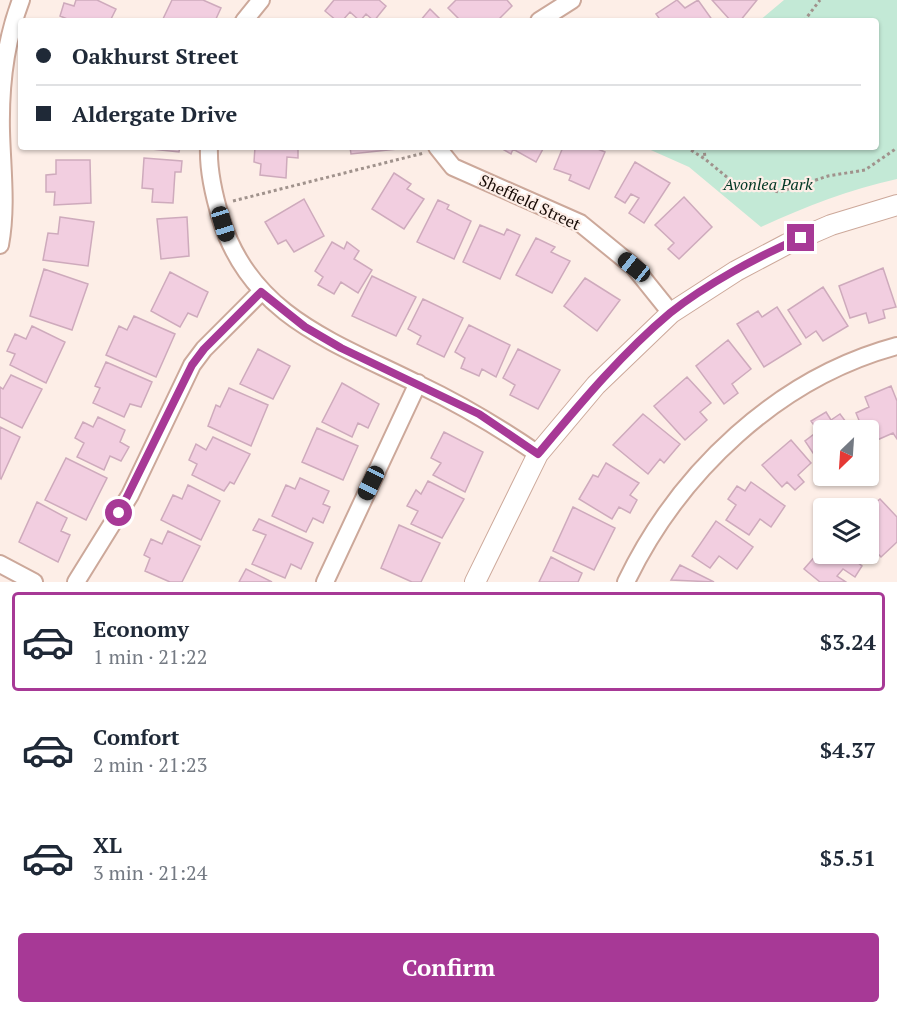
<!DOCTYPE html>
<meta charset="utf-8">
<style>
:root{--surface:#fff;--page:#f2f2f3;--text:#1f2937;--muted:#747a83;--line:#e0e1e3;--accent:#a73996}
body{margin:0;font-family:"PT Serif",serif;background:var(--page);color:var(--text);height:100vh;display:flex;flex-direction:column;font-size:22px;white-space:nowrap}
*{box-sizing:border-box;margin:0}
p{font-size:20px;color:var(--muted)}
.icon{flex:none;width:33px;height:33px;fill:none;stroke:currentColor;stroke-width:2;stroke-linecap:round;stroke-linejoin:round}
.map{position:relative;height:582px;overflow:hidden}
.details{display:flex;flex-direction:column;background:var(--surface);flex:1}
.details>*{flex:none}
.top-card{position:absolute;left:18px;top:18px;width:861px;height:132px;border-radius:6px;box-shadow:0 2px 4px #0004;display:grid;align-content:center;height:132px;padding:0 18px;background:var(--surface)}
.needle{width:39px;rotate:205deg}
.controls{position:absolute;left:813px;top:420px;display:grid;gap:12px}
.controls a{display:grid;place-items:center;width:66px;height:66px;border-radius:6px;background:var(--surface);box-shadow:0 2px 4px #0004;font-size:30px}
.end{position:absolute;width:27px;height:27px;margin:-14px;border:8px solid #a73996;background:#fff;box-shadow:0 0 0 3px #fff}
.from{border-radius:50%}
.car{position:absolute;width:18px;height:36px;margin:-18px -9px;border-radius:8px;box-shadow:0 0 4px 2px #0007;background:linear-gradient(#222 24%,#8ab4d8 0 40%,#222 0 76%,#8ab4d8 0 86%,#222 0)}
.top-card b{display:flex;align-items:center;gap:21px;height:57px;font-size:22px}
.top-card b+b{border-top:2px solid var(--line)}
.top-card i{width:15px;height:15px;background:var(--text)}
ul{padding:10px 0 0;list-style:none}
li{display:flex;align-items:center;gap:18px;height:99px;margin:0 12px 9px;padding:0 6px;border:3px solid transparent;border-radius:6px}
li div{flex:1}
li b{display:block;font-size:22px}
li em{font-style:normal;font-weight:800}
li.current{border-color:var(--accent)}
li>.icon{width:54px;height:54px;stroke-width:1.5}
.action{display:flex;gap:12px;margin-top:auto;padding:12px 18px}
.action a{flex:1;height:69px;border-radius:6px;background:var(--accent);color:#fff;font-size:24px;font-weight:800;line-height:69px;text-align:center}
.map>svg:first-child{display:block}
.green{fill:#c3e9d6}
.building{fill:#f2cee0;stroke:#ceaabc;stroke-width:1.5}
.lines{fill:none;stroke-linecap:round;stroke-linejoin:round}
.minor-casing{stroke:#cca89a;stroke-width:20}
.tertiary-casing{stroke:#cca89a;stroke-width:22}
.path{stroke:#a0928c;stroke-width:3;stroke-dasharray:3 3;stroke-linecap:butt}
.minor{stroke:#fff;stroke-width:16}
.tertiary{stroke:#fff;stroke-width:20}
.route{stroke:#a73996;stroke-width:8}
.labels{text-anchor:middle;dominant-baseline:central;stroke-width:4.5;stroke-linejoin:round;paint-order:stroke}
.park-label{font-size:16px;font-style:italic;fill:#003724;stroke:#fdeee7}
.street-label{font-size:16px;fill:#180c07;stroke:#fdeee7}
</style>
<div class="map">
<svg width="897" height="582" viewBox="0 0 897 582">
<rect width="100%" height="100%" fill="#fdeee7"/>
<path class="green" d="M784,0H897V179C849,190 806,206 761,227L689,167L644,147H876V21H759Z"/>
<path class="building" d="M76,0H97L116,9L110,21H72L60,16L64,3L74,6Z
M172,0H203L221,8L215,21H162Z
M334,0H379L386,6L374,21L366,14L360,21L350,12L342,21H337L325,11Z
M456,0H507L512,6L497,21H461L448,8Z
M677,0L685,8L698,0L713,21H661L656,14Z
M712,0H757L740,21H731Z
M430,9L442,21H420Z
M132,147H180L179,152Z
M255,147H298V158L287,157L286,178L260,175L261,164L254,162Z
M350,147H397V149L351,154Z
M499,147H544L536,162L513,149L511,154Z
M563,147H593L605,152L589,189L569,180L571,175L554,169Z
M144,158L182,161L181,172H175L173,203L152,202L153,189L142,188Z
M56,160H90L91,203L54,205L55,192H46V175L56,174Z
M635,162L670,183L644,223L629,213L639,198L631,194L625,203L615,197Z
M394,173L411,184L407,189L424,199L404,229L372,209Z
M684,197L712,227L679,259L668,249L674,243L655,225Z
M304,199L324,236L294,252L286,240L278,244L265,222Z
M438,200L449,205L447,209L471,221L454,259L417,242Z
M60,217L94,222L88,266L43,260L48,233L58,234Z
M187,217L189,256L161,259L157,219Z
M480,225L504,235L507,229L520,235L500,279L463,262Z
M536,238L555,247L551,252L570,261L552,293L516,275Z
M332,242L344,249L347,242L359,251L354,259L372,270L358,293L341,282L334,294L318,285L323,277L315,271Z
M883,268L896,307L883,310L885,318L869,323L866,313L850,318L839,286Z
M44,269L88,284L72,330L30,316Z
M170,272L208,292L197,317L188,313L180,327L151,311Z
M372,276L416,297L396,336L352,316Z
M585,278L620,300L597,331L564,306Z
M823,287L848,326L823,341L816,331L806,338L788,310Z
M423,299L463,318L444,357L417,344L421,336L408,329Z
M777,307L801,344L764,367L737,324L758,311L762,317Z
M134,316L175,334L156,377L106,355L119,326L127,330Z
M469,325L510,345L496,377L482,369L479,376L461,368L465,358L455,352Z
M32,326L65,342L46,383L10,365L15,354L7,351L15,334L26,339Z
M728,340L751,369L732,384L738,393L724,404L696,366Z
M258,349L290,366L273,399L240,384Z
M518,349L560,370L538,409L510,395L515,385L503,378Z
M106,362L152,382L141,407L130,404L124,417L93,403L100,388L95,386Z
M11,375L42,389L22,428L0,417V387L3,389Z
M687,377L711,403L700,412L707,420L685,440L654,406Z
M342,383L379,404L368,428L358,423L352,437L322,422Z
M891,386L897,401V439L893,433L868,444V430H863L856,413L869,407L865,397Z
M229,388L268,405L251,446L208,426L216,405L220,407Z
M826,412L831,420L840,414L852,430H824V463L821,465L805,441L818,431L811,421Z
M643,414L680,444L664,463L660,459L648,474L613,445Z
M98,417L125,430L120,442L129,447L121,461L110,456L104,470L77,457L84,443L75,438L83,422L93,427Z
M0,427L20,437L1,479L0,478Z
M317,428L358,446L343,480L302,462Z
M444,432L483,452L465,492L433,475L441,463L431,458Z
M213,437L250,454L234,484L230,482L224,491L192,475L197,464L189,460L196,444L206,450Z
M791,440L811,463L798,475L804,482L795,490L787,482L782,487L762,465Z
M66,458L107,478L86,520L45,500Z
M606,463L639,483L630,495L637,500L630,513L619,507L612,519L579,499L593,475L598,477Z
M300,478L329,491L323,504L330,507L323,523L313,518L306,532L272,516L286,485L295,489Z
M428,481L464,499L442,538L411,524L418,511L407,506L416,490L421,494Z
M751,482L785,506L771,527L760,519L749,535L726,520L736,505L728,499L737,486L745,491Z
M188,485L220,501L201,540L161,520L173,495L182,499Z
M880,499L897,517V542L881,557L868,543V509Z
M37,502L67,518L61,531L70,535L58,562L19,542Z
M573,507L615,528L594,570L553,551Z
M259,519L313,543L301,569L291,564L285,578L252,564L266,535L253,530Z
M716,521L753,547L737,569L719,556L710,568L692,556Z
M399,525L440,543L421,582H412L381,568Z
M168,531L200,546L182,582H170L145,571L150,558L144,555L151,539L162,544Z
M824,546V554H847L862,566L855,577L843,569L837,576L846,582H820L804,569Z
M551,557L582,573L578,582H539Z
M680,565L714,582L671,580Z
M246,569L272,582H239Z"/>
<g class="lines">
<defs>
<path id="minor" d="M244,21L261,0
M539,21L572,0
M209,147C208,171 214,196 221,219C251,317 337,343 420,385C462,405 500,428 538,454
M437,147L453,167L580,223L634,267L671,313
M0,245C7,207 2,169 1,131C0,86 5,42 21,0
M0,564L34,582
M76,582L130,495L192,365L204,349L261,292
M325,582L418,383
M626,582C679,472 778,378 897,346"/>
<path id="tertiary" d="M475,582L538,454L596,385L671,313L736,271L787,244L831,225L897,205"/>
</defs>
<use href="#minor" class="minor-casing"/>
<use href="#tertiary" class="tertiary-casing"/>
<path class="path" d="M804,21L820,0
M686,147L705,159L734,183L779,192L828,176L865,170L897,148
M704,147L705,159
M233,201L424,153"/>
<use href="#minor" class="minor"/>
<use href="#tertiary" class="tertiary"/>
</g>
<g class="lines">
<path class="route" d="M119,513L192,365L204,349L261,292L305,327L341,348L479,414L538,454C579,405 621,354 670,313C705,285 760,255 801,238"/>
</g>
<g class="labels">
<g class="park-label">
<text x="768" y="184">Avonlea Park</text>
</g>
<g class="street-label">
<text transform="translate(530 202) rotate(25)">Sheffield Street</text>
</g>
</g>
</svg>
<div class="controls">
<a><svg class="needle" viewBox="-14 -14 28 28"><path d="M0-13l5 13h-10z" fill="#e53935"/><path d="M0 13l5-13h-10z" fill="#747a83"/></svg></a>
<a><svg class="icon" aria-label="layers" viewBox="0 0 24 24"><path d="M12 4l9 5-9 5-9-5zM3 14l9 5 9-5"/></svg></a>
</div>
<i class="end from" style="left:119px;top:513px"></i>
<i class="end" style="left:801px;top:238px"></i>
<i class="car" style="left:223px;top:224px;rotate:163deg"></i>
<i class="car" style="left:634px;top:267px;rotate:309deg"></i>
<i class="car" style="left:371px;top:483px;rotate:206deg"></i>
<div class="top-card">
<b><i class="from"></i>Oakhurst Street</b>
<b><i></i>Aldergate Drive</b>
</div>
</div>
<section class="details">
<ul>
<li class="current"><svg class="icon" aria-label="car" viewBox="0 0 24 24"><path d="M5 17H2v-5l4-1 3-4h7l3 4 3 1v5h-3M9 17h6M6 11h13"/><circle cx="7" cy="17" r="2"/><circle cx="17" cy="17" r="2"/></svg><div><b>Economy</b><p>1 min · 21:22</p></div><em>$3.24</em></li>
<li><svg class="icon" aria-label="car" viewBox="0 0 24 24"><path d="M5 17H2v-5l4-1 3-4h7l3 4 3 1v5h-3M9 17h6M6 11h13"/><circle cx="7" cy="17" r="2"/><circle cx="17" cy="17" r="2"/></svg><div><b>Comfort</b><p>2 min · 21:23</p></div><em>$4.37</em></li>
<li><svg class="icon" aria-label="car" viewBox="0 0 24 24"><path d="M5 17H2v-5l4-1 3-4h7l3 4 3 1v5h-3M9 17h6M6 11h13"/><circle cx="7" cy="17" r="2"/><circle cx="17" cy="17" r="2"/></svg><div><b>XL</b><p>3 min · 21:24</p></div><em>$5.51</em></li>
</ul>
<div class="action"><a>Confirm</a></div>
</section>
